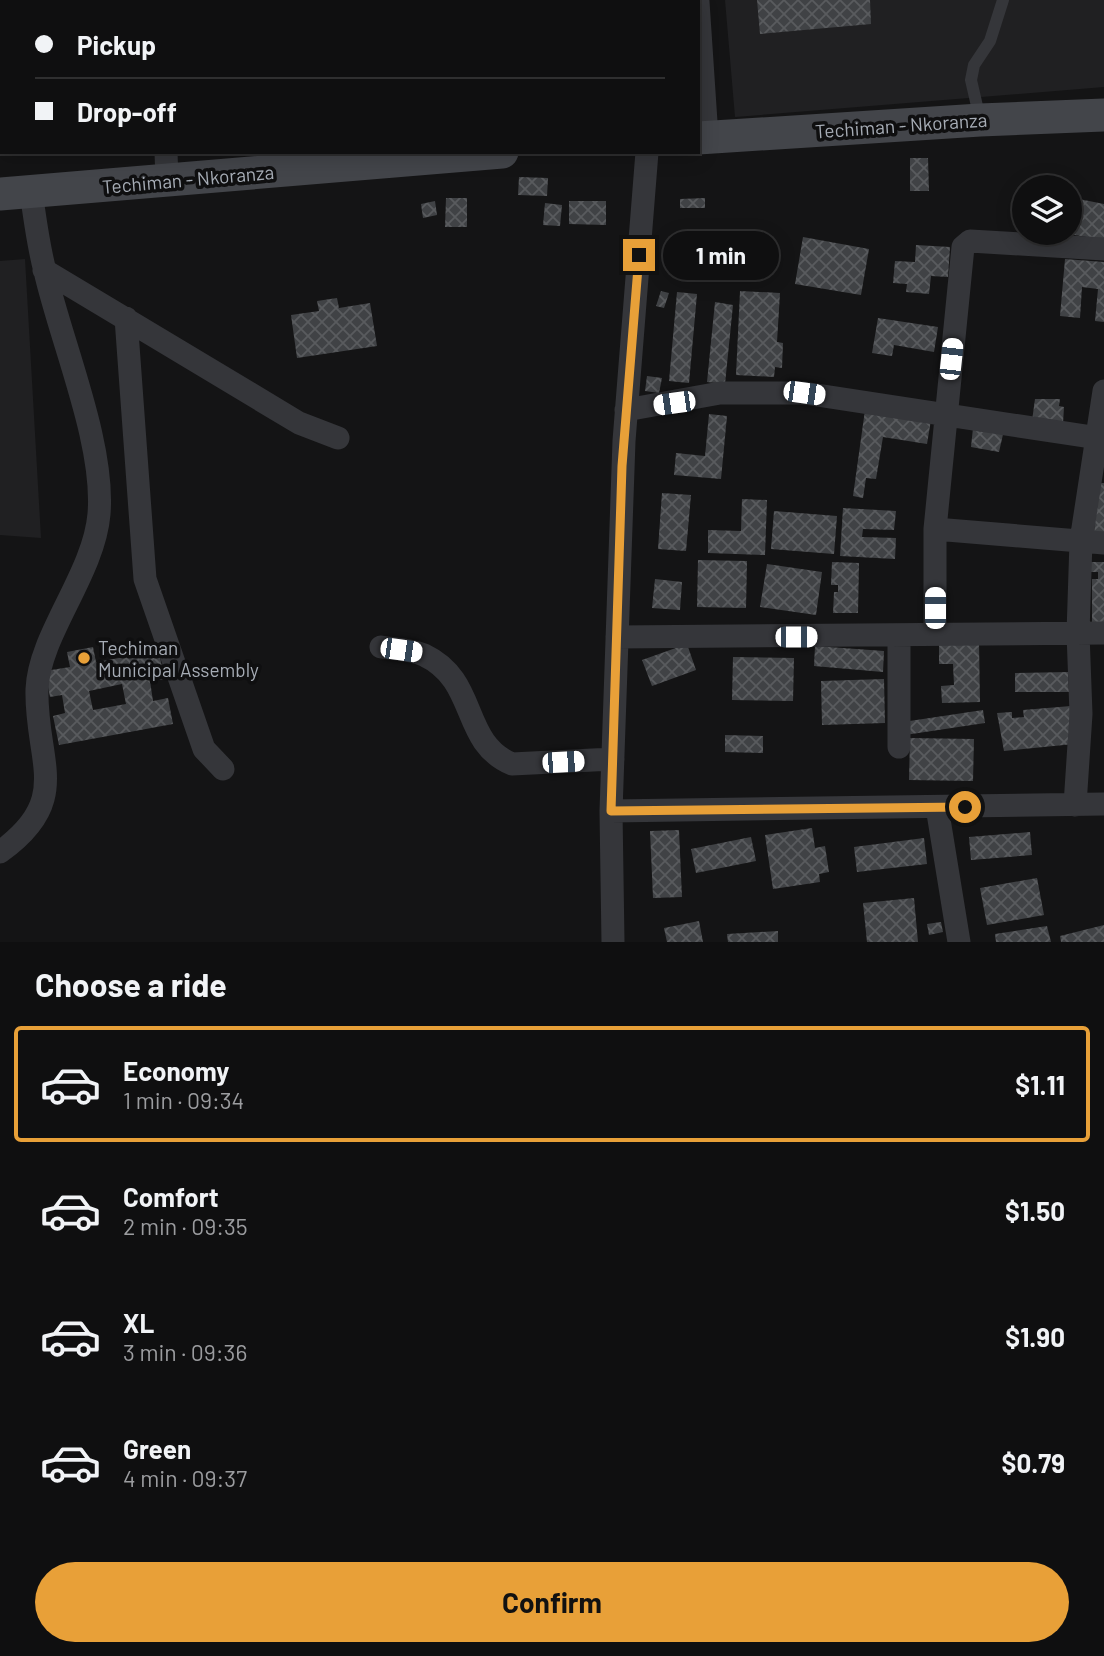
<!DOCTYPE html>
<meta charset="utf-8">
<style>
:root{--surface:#0f0f10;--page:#181819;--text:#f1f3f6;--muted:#9b9c9f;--line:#2f2f30;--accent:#e8a038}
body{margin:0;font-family:Barlow,sans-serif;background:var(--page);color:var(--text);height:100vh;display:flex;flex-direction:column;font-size:26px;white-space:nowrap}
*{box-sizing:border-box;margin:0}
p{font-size:23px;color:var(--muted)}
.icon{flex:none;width:38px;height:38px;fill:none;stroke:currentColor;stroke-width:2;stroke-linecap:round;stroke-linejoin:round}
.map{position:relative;height:942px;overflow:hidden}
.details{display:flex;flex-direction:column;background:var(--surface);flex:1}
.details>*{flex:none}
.hud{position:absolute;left:0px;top:0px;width:700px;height:154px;box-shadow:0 4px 18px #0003,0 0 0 2px var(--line);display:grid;align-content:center;height:154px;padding:0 35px;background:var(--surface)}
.buttons{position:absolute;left:1012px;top:175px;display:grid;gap:14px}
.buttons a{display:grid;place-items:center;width:70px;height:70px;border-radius:50%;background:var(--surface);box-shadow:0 4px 18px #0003,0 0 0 2px var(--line);font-size:35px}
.end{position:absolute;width:32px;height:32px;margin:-16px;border:9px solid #e8a038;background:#111;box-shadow:0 0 0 4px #111}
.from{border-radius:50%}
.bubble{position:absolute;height:49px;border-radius:24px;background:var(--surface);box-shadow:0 4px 18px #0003,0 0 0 2px var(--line);font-size:23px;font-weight:700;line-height:49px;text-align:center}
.car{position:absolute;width:21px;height:42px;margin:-21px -10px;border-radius:9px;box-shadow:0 0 5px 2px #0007;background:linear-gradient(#fff 24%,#345 0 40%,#fff 0 76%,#345 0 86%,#fff 0)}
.hud b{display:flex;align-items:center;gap:24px;height:66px;font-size:26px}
.hud b+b{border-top:2px solid var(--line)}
.hud i{width:18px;height:18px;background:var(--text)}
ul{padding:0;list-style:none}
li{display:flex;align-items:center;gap:21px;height:116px;margin:0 14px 10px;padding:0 21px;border:4px solid transparent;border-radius:7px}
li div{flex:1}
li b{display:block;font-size:26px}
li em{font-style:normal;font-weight:700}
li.active{border-color:var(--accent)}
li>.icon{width:63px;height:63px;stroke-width:1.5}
h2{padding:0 35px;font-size:32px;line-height:84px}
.primary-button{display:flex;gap:14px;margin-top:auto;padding:14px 35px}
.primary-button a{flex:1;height:80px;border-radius:42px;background:var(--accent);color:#111;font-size:28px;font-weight:700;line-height:80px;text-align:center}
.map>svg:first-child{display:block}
.built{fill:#202022}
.building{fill:url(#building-cross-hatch);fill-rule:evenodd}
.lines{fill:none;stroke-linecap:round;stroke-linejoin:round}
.lane{stroke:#35363a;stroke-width:12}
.street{stroke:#35363a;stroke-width:23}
.secondary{stroke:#43454a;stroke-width:33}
.route{stroke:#e8a038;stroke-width:9}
.poi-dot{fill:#e8a038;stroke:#0f0f10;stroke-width:2.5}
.labels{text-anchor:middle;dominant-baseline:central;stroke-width:7;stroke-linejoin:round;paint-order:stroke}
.street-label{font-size:19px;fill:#a6acb5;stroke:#0f0f10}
.poi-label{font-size:19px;fill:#a6acb5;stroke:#0f0f10;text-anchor:start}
</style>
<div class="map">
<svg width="1104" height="942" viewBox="0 0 1104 942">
<defs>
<pattern id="building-cross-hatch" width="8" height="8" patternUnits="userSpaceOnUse" patternTransform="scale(1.75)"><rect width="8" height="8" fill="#404245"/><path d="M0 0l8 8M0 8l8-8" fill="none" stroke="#595b5e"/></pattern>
</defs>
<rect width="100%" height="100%" fill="#141415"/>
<path class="built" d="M725,0H1104V87L735,117Z
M25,259L41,538L0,535V261Z"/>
<path class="building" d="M757,0H870L871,24L760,34Z
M910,158H928L929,191H910Z
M519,177L548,178L547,196L518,195Z
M1069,197L1104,204V240L1069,234Z
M446,198H467V227H445Z
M705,198V208H680V199Z
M435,201L437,215L423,218L421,204Z
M569,201H606V225L569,224Z
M545,203L562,205L560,226L543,225Z
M803,237L869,249L861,295L795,284Z
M916,245L950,247L948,277L931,276L929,294L906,292L907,284L893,283L895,261L915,262Z
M1065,259L1104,262V322L1095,321L1098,289L1082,287L1080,318L1060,316Z
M661,291L669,293L664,308L656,306Z
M740,291L780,293L777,342L783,343L782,368L775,367L774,377L736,375Z
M677,292L697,294L689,383L669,381Z
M337,298L339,308L370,303L377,346L297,358L291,315L319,311L317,301Z
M715,302L733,305L725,384L707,382Z
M878,318L938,327L934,352L894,345L892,356L872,353Z
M647,376L662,378L659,393L645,391Z
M1035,399H1060L1059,406L1064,407L1063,424L1032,421Z
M865,410L931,420L927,444L883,437L876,479L866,478L863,498L853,496Z
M709,414L727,416L721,479L674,475L676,453L705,456Z
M973,428L1004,430L999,452L971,447Z
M1097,483H1104V535H1094Z
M662,493L691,495L686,551L658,549Z
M742,499L767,500L765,555L708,553V530L741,531Z
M843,508L896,511L894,530L863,529L862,537L896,538L895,559L840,556Z
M774,511L837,516L834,554L771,549Z
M698,560L747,561L746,608L697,607Z
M832,562L859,563L858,613H833L834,592H838V585H831Z
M1091,562H1104V624H1092V579H1098V572H1091Z
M767,564L822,572L816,615L760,607Z
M655,579L682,582L680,610L652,608Z
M979,641L980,702L942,703L941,686L954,685L953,664H939V642Z
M687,644L696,670L652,686L642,660Z
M815,646L884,651L883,672L814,666Z
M93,647L96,662L159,651L164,679L150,681L153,701L168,698L173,724L59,745L53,716L65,713L62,695L50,697L45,671L70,667L67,652ZM122,684L126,704L93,710L89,691Z
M733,657L794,658L793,701L732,700Z
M1068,672L1069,692H1015V673Z
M884,679L885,723L822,725L821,681Z
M1071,706L1074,744L1004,751L997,713L1012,712V718L1024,717L1023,710Z
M983,710L985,723L905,735L903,722Z
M725,735L763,736V753L725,752Z
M910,738L974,739L973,781L909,780Z
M812,828L815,848L825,846L829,872L819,874L820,882L773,889L765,835Z
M679,830L682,897L653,898L650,831Z
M1030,832L1032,855L971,860L969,837Z
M751,837L756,861L696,873L691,849Z
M924,838L927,864L857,872L854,847Z
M1037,878L1044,915L987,925L980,888Z
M914,898L918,942H867L863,903Z
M699,921L703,942H667L664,928Z
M941,922L943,932L929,935L927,924Z
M1104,925V942H1061L1060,936Z
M1047,926L1051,942H996L995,934Z
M778,931V942H728L727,934Z"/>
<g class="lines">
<path class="lane" d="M980,119L971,80L974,65L990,41L1003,0"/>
<path class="street" d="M161,0V2
M499,0V2
M698,2L707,137
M166,152L167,181
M44,270L299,423L338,438
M126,318L145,579L204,749L223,769
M626,410L720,393H804L1104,439
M935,529L1104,543
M935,634V529L963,247L970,241L1104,249
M899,636V747
M617,637L1104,633
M381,647C394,649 411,649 424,655C479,681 460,742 512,764L613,759
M1075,805L1081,714L1078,633L1081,541L1104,391
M937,807L959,942
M611,811L624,441L647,152
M0,852C74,799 35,761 37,689C39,635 94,574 99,514C105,443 61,342 45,271C38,245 35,218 31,192
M613,942L611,811L1104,804"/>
<path class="secondary" d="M698,138L980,120L1104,115
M0,194L502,152"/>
</g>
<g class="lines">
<path class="route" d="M639,255L622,466L611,811L965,807"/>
</g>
<circle class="poi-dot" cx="84" cy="658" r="7"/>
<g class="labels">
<g class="street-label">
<text transform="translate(901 125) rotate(-4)">Techiman - Nkoranza</text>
<text transform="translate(188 179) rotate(-5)">Techiman - Nkoranza</text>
</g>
<g class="poi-label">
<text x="98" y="647">Techiman<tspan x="98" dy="22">Municipal Assembly</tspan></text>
</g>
</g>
</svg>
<div class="buttons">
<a><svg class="icon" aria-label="layers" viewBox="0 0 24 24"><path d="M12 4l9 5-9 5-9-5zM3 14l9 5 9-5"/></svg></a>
</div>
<i class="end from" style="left:965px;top:807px"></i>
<i class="end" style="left:639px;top:255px"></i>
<div class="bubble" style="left:663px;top:231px;width:116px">1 min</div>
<i class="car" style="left:951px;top:359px;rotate:6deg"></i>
<i class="car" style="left:804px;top:393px;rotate:98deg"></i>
<i class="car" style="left:674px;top:403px;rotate:262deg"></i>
<i class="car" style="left:935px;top:608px;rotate:0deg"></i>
<i class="car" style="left:796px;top:637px;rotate:90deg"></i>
<i class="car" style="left:401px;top:650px;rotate:98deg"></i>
<i class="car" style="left:563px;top:762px;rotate:87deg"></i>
<div class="hud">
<b><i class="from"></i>Pickup</b>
<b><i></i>Drop-off</b>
</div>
</div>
<section class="details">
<h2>Choose a ride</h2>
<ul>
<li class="active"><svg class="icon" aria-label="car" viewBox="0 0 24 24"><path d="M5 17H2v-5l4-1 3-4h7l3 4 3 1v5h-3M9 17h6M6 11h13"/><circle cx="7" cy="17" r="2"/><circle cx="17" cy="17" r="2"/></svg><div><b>Economy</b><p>1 min · 09:34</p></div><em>$1.11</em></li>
<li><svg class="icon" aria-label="car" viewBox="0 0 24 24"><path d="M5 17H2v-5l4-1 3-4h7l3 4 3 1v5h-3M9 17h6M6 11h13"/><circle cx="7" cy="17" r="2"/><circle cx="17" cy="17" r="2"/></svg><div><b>Comfort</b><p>2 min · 09:35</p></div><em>$1.50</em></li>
<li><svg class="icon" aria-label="car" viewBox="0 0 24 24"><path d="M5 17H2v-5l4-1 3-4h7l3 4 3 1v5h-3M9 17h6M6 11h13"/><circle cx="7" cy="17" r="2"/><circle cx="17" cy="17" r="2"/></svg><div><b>XL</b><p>3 min · 09:36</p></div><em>$1.90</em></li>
<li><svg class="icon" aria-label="car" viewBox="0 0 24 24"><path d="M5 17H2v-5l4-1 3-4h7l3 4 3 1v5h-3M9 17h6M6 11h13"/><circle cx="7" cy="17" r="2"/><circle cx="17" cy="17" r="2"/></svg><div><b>Green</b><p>4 min · 09:37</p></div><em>$0.79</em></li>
</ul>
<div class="primary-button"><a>Confirm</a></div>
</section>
